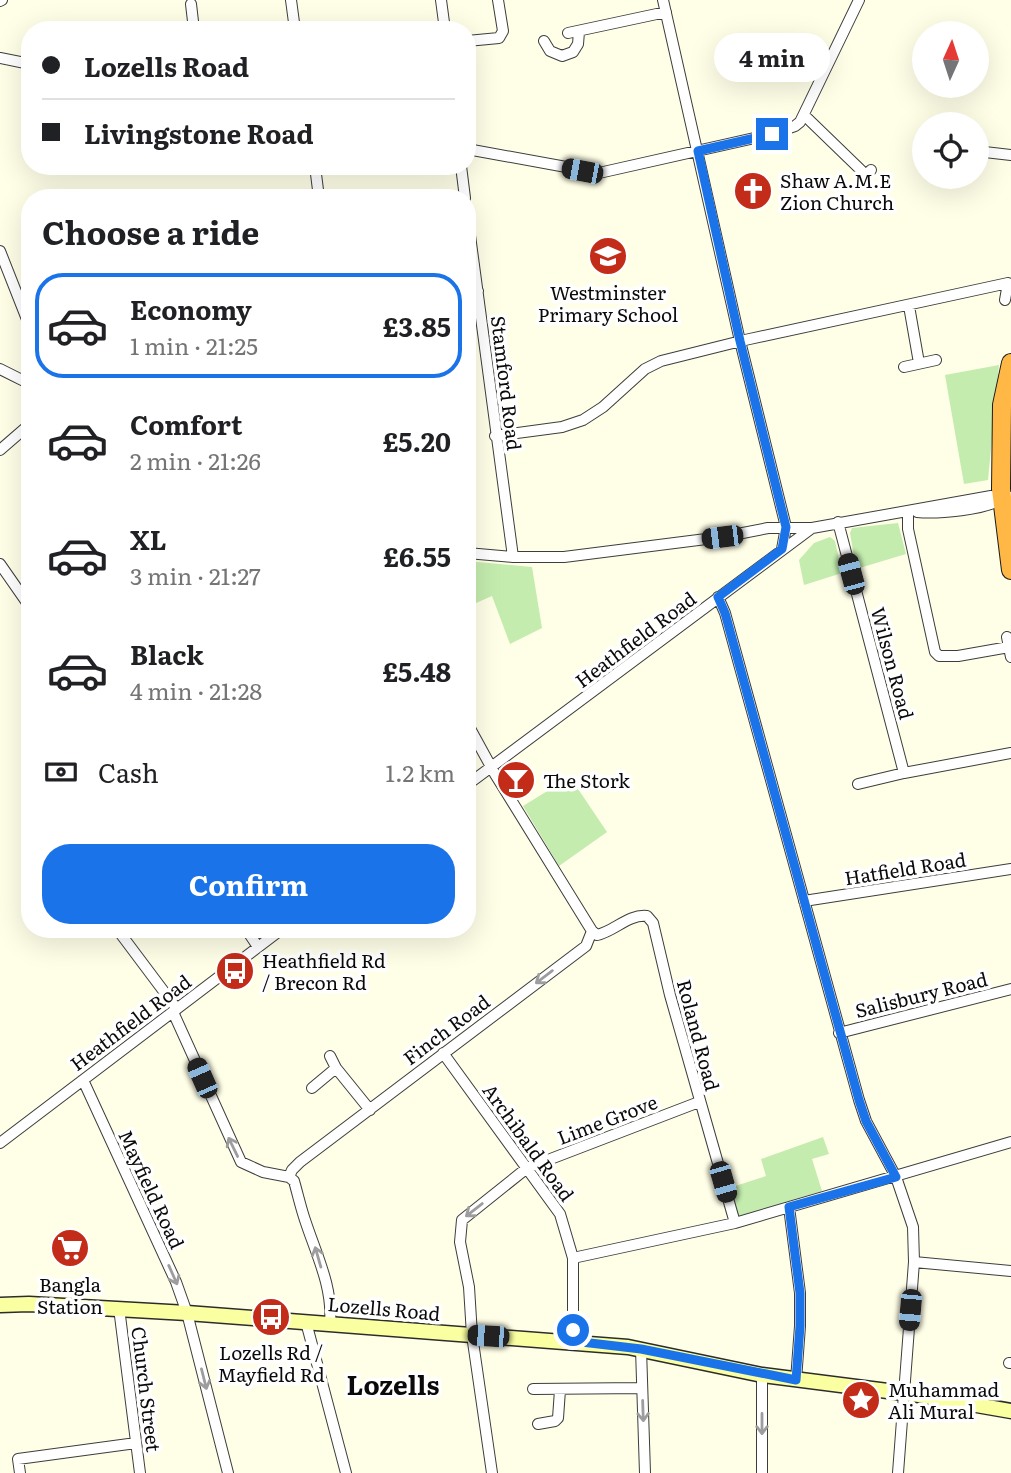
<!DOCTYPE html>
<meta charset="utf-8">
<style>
:root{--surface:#fff;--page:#f2f2f2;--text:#202124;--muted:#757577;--line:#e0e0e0;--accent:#1a73e8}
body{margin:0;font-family:Literata,serif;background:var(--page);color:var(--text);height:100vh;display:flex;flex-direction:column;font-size:26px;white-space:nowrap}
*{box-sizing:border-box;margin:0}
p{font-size:23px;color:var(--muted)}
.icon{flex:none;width:38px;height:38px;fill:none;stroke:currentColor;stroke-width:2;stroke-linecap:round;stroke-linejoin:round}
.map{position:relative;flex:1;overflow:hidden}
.drawer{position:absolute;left:21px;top:189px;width:455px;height:749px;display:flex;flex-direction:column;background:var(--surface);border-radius:28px;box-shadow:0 7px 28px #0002}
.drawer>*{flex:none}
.banner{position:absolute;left:21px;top:21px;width:455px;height:154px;border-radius:28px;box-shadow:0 7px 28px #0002;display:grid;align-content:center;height:154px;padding:0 21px;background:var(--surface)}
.needle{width:46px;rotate:3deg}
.buttons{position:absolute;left:912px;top:21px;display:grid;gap:14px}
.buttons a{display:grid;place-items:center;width:77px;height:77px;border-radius:50%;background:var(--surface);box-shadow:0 7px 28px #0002;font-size:35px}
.end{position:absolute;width:32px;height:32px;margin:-16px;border:9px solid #1a73e8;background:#fff;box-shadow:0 0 0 4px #fff}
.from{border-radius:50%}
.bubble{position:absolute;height:49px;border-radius:24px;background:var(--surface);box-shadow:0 7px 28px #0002;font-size:23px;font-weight:700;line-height:49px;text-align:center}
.car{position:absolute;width:21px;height:42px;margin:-21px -10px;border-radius:9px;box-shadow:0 0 5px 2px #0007;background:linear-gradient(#222 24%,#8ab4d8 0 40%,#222 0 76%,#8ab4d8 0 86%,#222 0)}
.banner b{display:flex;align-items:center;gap:24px;height:66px;font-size:26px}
.banner b+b{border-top:2px solid var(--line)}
.banner i{width:18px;height:18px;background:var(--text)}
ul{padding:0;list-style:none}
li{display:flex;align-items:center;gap:21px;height:105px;margin:0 14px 10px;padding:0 7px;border:4px solid transparent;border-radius:28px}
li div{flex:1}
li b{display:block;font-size:26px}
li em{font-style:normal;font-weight:700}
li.on{border-color:var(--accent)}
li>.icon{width:63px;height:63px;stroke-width:1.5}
h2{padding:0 21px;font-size:32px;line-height:84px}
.pay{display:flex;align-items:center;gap:18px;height:77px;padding:0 21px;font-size:26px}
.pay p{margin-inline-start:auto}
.button{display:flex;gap:14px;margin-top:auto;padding:14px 21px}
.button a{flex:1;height:80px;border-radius:28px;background:var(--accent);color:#fff;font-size:28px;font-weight:700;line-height:80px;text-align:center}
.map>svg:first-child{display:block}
.green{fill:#c4ecaf}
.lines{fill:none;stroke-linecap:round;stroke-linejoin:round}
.street-casing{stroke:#3d3d3d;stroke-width:12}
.secondary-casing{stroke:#2c2c2c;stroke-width:17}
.highway-casing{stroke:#1b1b1b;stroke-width:20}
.street{stroke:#fff;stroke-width:10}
.secondary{stroke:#faffa2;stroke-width:14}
.highway{stroke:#ffb845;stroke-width:18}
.oneway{stroke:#9d9d9d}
.route{stroke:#1a73e8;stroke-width:9}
.labels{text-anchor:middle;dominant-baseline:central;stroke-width:7;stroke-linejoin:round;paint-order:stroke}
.poi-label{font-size:19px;fill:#0a0a0a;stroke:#fff;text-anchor:start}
.street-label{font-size:19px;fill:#0a0a0a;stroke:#fff}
.district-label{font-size:26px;font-weight:bold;fill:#0a0a0a;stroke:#fff}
</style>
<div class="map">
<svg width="1011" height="1473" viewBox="0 0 1011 1473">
<rect width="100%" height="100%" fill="#fffee7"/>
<path class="green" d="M999,365L988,480L964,484L945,375Z
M898,523L906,554L856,569L850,533L852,528Z
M830,537L835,541L842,573L804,585L799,560L814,543Z
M467,561L532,567L542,628L510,644L492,596L467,607Z
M570,777L607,832L559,866L523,806Z
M823,1137L829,1154L812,1159L822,1191L736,1217L729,1188L766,1176L761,1159Z"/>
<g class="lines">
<defs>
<path id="street" d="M291,0L295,30
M441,0L445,30
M663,0L740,341L786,527L782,549
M0,1L2,0
M191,4L194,30
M568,33L666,12
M467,41L499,38L503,31L498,0
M544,41L550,51L562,56L573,52L578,44L579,32
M0,58L30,64
M804,115L866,175L871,170
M467,149L599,173L772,134L795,126L800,122L859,0
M976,151L1011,155
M315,166L319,198
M461,166L465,198
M467,213L513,557
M0,251L30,327
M467,293L478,291
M909,306L919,363
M904,367L936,360
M0,369L30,384
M495,436L562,427L583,420L603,407L645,369L661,361L745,340L1008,283L1005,300
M0,450L30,424
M908,511V529L935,652L939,656H958L1009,647
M917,512C935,514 989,510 1002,498
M838,522L904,773
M467,553L513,557H564L722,537L768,528H811
M0,564L30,607
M718,597L725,613L859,1100L866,1121L896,1177L913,1227L914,1262L898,1473
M1007,637L1011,657
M467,723L495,774L592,931
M858,784L904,773L1011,753
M467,785L812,528L991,496L1011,497
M804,901L1011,869
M117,929L177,1009
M246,929L258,947
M592,931L597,935C615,931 628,914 647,916L653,923L670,995L735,1223
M173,1012L241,1162L263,1172L289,1177
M839,1033L1011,989
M443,1053L560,1214L573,1258V1341
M330,1056L336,1068L370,1110
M83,1080L176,1282L187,1313L228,1473
M312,1088L336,1068
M0,1143L282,929
M289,1177L292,1170L300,1162L586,946L592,931
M289,1177L294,1181C298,1195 301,1209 306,1223C317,1256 333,1288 330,1323
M789,1207L800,1293V1326L796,1380
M573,1258L735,1223L1011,1142
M914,1262L1011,1271
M119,1308L140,1473
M306,1322L346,1473
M641,1349L645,1473
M1009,1363H1011
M533,1389L642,1388
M538,1424L555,1421L558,1418L560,1390
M20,1473L18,1459L136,1443
M492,1473L472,1335L469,1287L460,1242L462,1220L527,1168L699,1102
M762,1473V1375"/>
<path id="secondary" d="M0,1305L29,1304L187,1313L628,1347L762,1375L919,1395L1011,1411"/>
<path id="highway" d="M1011,363L1002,405L1001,489L1011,570"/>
</defs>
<use href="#street" class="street-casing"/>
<use href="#secondary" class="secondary-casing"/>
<use href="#highway" class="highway-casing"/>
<use href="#street" class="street"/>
<use href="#secondary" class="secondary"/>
<use href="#highway" class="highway"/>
</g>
<defs><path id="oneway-shaft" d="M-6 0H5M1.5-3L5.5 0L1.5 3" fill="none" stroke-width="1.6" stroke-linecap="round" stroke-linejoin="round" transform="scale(1.75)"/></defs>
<g class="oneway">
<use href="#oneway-shaft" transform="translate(544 977) rotate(143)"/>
<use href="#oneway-shaft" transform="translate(233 1147) rotate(-116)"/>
<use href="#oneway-shaft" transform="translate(474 1210) rotate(142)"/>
<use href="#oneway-shaft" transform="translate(318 1257) rotate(-106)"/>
<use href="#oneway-shaft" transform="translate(173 1275) rotate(66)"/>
<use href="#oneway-shaft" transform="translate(204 1379) rotate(76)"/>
<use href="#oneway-shaft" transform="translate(643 1411) rotate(88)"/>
<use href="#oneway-shaft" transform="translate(762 1424) rotate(90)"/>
</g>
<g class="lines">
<path class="route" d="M573,1330V1341L641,1349L796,1380L800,1326V1293L789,1207L896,1177L866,1121L859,1100L725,613L718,597L782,549L786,527L740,341L698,151L772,134"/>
</g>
<defs>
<symbol id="church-disc" viewBox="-11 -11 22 22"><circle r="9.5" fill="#c32c19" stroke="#fff"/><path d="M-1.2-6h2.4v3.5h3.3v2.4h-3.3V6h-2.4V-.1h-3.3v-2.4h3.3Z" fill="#fff"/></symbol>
<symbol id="school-disc" viewBox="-11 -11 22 22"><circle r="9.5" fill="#c32c19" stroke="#fff"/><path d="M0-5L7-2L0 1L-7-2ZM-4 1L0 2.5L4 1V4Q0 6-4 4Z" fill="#fff"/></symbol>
<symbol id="bar-disc" viewBox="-11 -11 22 22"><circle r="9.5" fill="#c32c19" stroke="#fff"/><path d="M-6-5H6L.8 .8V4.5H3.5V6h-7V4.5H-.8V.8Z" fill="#fff"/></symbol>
<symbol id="bus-disc" viewBox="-11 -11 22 22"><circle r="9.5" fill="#c32c19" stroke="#fff"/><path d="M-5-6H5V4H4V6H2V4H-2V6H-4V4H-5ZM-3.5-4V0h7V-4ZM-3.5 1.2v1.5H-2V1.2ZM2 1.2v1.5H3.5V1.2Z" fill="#fff"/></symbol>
<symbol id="supermarket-disc" viewBox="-11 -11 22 22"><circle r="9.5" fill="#c32c19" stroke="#fff"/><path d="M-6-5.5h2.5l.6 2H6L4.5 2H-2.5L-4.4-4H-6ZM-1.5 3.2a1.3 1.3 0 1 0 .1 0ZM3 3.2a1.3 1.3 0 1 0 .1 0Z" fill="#fff"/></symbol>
<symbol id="sight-disc" viewBox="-11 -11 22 22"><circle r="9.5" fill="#c32c19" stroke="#fff"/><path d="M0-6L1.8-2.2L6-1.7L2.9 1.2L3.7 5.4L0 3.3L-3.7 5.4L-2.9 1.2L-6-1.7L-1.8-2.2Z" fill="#fff"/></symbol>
</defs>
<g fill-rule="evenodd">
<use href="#church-disc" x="731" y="169" width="44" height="44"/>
<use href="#school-disc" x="586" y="234" width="44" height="44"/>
<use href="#bar-disc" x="494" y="758" width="44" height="44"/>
<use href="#bus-disc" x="213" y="949" width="44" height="44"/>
<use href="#supermarket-disc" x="48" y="1226" width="44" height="44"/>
<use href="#bus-disc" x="249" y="1295" width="44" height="44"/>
<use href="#sight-disc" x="839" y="1378" width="44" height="44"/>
</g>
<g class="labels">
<g class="poi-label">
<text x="780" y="180">Shaw A.M.E<tspan x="780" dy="22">Zion Church</tspan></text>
<text x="608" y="292" text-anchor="middle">Westminster<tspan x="608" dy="22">Primary School</tspan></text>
<text x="543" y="780">The Stork</text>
<text x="262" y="960">Heathfield Rd<tspan x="262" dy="22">/ Brecon Rd</tspan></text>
<text x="70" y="1284" text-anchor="middle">Bangla<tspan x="70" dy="22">Station</tspan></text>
<text x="271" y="1352" text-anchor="middle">Lozells Rd /<tspan x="271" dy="22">Mayfield Rd</tspan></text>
<text x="888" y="1389">Muhammad<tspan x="888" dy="22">Ali Mural</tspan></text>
</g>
<g class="street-label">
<text transform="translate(507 383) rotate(83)">Stamford Road</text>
<text transform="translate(635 639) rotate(-37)">Heathfield Road</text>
<text transform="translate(893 663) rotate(75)">Wilson Road</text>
<text transform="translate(905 868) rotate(-9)">Hatfield Road</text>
<text transform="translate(921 994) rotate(-14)">Salisbury Road</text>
<text transform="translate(130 1022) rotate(-37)">Heathfield Road</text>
<text transform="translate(446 1029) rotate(-37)">Finch Road</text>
<text transform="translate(699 1035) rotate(75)">Roland Road</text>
<text transform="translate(607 1119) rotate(-21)">Lime Grove</text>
<text transform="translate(529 1142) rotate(54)">Archibald Road</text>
<text transform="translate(152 1189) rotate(65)">Mayfield Road</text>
<text transform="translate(384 1308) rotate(5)">Lozells Road</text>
<text transform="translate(147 1389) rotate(83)">Church Street</text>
</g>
<g class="district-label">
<text x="393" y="1383">Lozells</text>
</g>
</g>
</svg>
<div class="buttons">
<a><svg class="needle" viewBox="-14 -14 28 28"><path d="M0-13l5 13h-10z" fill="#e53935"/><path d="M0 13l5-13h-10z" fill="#757577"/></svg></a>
<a><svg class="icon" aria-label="locate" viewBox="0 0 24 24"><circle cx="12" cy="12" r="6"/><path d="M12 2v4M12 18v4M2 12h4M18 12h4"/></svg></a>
</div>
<i class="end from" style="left:573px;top:1330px"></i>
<i class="end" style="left:772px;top:134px"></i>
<div class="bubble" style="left:714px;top:33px;width:116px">4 min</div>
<i class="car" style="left:582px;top:171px;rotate:281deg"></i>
<i class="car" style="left:722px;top:537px;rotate:263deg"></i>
<i class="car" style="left:851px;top:574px;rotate:345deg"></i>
<i class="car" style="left:202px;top:1078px;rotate:336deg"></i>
<i class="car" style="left:723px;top:1182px;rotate:164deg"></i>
<i class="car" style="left:910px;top:1310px;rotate:185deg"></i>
<i class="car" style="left:488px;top:1336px;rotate:274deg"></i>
<div class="banner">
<b><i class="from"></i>Lozells Road</b>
<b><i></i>Livingstone Road</b>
</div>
<section class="drawer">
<h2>Choose a ride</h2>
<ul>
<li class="on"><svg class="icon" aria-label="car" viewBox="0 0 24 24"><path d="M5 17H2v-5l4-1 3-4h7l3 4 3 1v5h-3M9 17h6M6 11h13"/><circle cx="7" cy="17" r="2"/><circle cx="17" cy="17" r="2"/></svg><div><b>Economy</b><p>1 min · 21:25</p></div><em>£3.85</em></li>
<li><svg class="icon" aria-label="car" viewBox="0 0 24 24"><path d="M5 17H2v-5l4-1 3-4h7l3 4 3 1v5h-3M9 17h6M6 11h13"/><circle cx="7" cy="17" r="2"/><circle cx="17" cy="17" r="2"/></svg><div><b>Comfort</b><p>2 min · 21:26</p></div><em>£5.20</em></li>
<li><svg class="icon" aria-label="car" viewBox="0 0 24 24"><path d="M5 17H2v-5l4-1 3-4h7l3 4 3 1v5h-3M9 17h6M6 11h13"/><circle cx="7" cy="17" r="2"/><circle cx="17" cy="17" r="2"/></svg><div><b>XL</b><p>3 min · 21:27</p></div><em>£6.55</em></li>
<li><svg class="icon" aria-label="car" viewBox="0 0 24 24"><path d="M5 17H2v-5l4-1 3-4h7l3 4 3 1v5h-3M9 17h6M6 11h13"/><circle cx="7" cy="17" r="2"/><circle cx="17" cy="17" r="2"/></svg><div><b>Black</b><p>4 min · 21:28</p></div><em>£5.48</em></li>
</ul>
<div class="pay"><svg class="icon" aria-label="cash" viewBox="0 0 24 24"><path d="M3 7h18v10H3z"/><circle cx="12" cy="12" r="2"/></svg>Cash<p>1.2 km</p></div>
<div class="button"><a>Confirm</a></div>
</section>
</div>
